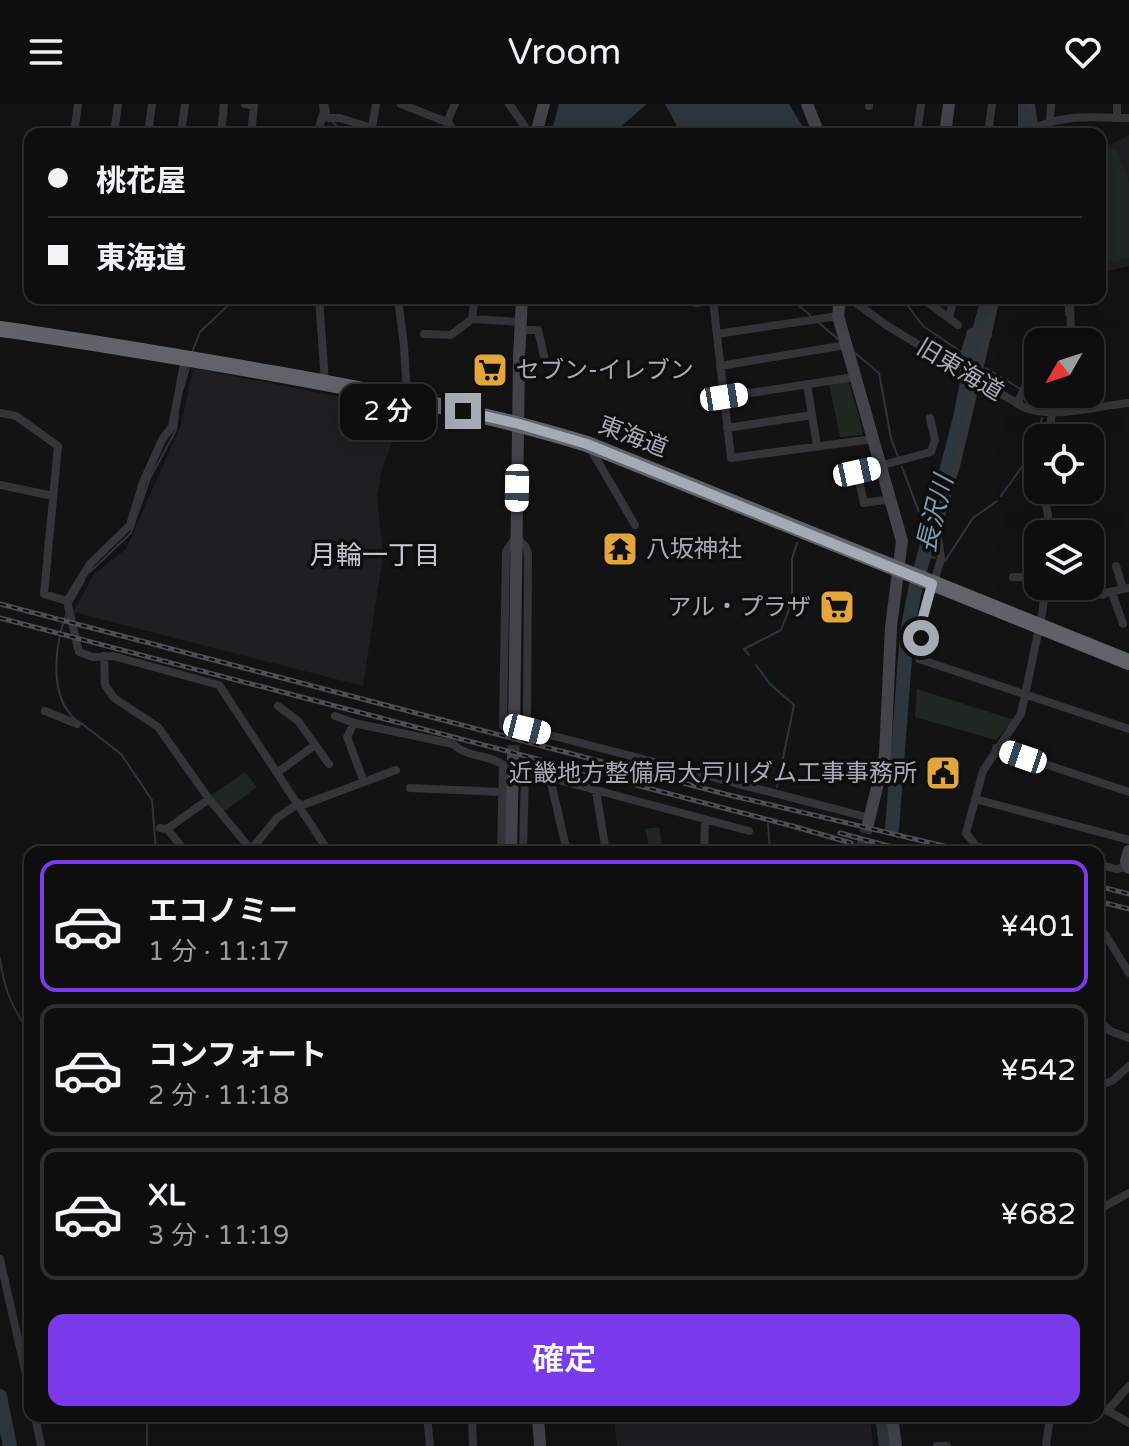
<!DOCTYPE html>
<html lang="ja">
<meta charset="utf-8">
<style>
:root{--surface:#0e0e0f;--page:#1c1c1d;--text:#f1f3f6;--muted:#9b9c9e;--line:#2e2e2f;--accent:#7c3aed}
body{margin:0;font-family:"Varela Round","Noto Sans JP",sans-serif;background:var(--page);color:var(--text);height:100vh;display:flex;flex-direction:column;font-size:30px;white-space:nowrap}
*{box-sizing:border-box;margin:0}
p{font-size:26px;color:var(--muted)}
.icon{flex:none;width:44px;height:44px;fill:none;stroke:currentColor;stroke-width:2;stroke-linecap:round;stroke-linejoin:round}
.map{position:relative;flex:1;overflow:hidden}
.details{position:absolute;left:24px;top:742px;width:1080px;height:576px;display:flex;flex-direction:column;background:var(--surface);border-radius:16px;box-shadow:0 8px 32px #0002,0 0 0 2px var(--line)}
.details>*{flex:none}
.hud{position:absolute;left:24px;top:24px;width:1082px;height:176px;border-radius:16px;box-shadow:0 8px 32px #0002,0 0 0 2px var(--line);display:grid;align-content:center;height:176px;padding:0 24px;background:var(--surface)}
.needle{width:52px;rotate:231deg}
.controls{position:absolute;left:1024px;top:224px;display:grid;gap:16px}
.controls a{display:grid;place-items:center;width:80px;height:80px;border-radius:16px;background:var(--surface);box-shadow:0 8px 32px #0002,0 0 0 2px var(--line);font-size:40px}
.end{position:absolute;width:36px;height:36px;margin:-18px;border:10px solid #a6aab4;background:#111;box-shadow:0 0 0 4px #111}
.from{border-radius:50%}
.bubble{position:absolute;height:56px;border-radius:16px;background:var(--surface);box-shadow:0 8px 32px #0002,0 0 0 2px var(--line);font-size:26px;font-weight:600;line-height:56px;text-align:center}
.car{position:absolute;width:24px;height:48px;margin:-24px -12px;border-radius:10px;box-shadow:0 0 6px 2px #0007;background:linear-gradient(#fff 24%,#345 0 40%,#fff 0 76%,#345 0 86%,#fff 0)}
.hud b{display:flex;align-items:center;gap:28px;height:76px;font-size:30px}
.hud b+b{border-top:2px solid var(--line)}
.hud i{width:20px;height:20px;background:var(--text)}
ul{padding:14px 0 0;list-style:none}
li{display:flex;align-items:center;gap:24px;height:132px;margin:0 16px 12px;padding:0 8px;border:4px solid var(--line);border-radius:16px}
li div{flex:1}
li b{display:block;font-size:30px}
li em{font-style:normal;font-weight:600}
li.on{border-color:var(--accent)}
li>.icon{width:72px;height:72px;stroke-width:1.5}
.primary-button{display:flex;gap:16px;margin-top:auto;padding:16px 24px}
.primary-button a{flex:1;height:92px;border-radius:16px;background:var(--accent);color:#fff;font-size:32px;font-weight:600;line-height:92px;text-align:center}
header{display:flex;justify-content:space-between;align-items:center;height:104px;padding:0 24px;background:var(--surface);font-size:36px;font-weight:600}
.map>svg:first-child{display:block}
.built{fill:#1f1f21}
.green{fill:#202720}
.water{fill:#2d363c}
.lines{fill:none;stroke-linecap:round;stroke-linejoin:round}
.stream{stroke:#2d363c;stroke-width:2}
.river{stroke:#2d363c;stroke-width:14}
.secondary-tunnel{stroke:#303134;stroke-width:12;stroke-dasharray:12 6;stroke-linecap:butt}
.street{stroke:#343539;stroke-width:8}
.secondary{stroke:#424449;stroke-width:12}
.highway{stroke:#61636a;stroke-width:16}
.rail-casing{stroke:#4d4f54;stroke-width:5}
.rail{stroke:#0e0e0f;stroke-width:2;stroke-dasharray:6;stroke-linecap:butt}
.street-bridge{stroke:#343539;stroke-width:8}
.route{stroke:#a6aab4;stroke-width:10}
.labels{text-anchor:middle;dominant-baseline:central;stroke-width:7;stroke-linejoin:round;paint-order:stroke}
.poi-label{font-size:24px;fill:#a6aab4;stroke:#0e0e0f;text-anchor:start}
.street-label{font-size:24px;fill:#a6aab4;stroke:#0e0e0f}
.water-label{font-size:26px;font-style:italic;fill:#7f99ad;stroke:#0e0e0f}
.neighbourhood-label{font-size:26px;fill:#c6c9d0;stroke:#0e0e0f}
</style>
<header><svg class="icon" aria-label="menu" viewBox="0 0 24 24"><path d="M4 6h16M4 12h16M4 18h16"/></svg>Vroom<svg class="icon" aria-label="heart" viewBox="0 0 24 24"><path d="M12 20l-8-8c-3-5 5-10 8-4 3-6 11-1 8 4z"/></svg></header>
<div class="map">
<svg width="1129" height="1342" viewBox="0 0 1129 1342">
<rect width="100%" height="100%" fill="#131314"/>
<path class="built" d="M1129,31V162L1100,169V37H1105L1110,41Z
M193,264L396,304L393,336L382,365L377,392L383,451L363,582L73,508L94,470L126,445L181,321Z
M614,1312H870L873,1342H617Z"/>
<path class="green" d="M1100,45L1117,46L1129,78V154L1100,161Z
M846,277L849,279L863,327L862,331L840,333L829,279Z
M917,585L1014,616L996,636L915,613Z
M245,668L257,683L223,708L210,692Z
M659,723L663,748H650L645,725Z"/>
<path class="water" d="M559,0H647L612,30H551Z
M665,0H789L807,30H681Z"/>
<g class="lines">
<path class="stream" d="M327,0L329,7
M332,17L344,30
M1027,28L1028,30
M790,194L810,211
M902,194L923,222L963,249
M1066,194V211
M819,219L839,236
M1065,238L1066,226
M193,246L200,228L236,194
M855,249L879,269L891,334L898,353
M968,252L975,257
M986,264L1019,284
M183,285L189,263
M1027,290L1045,301
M1045,300L1049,290
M902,363L923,419L925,449
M1001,392L1031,350L1042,314
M924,451L935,454
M945,457L973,414L997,397
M90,468L131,429L150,374L176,326L178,311
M71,499L84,477
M67,508C55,539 48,591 75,615
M749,551L744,545L781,526L792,498V455L797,439
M756,561L770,580L794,601L777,683
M81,619L121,650L152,696L156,748
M768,720L770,748
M0,854C3,882 12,906 30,928
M147,1312V1342"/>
<path class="river" d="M1025,30V0
M892,725L907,528L915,486L960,314L971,257L988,194
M0,1292L10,1342
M882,1312L886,1342"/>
<path class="secondary-tunnel" d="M513,653L514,628
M861,747L868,720"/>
<path class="street" d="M245,0L254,2L251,30
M401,0L449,19L454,30
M509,0L530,30
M869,0V2
M1031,0L1035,29
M324,7L328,14H340L372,24
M1117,14V0
M1050,16L1051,0
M447,18L455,0
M1033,25C1064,9 1096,14 1129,14
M74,27L97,30
M74,30L78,0
M114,30L118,0
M148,30L152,0
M181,30L185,0
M221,30L224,0
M317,30L324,7L323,0
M371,30L376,0
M917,30L921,0
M988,30L992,0
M319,194L325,278
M398,194L404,242L407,294
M460,194L474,199L472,215L521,218
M676,194L697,199L727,194
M849,194L889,223L1025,304C1056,315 1096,302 1129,299
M922,194L958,221
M996,194L956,362L937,425L941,455L923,513L919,555L1129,625
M1070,194L1071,238
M713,196L731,354L873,335
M949,214L954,194
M521,226H538L544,252
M424,230L451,231L472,215
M717,230L838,212
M720,262L846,241
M960,265L971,228L988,231
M807,280L817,342
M724,293L855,273
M1017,300L1026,281
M0,309L16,312L58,342L44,490L67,497L79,548L93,553L113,552L219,581L329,748
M727,324L812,311
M1049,334L1054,290
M590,344L635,421
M0,381L53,392
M1043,386L1048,411L1046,430
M891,395L864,399L857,368L931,348L935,336L930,314
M1094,462L1103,491
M1116,462L1123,485
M1013,473L1038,474
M1112,489L1123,520
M1095,491L1129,484
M67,497L90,460L130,421L143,378L163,334L172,323L185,254
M104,552L105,581L114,594L158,623L209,695L253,748
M278,602L298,617L329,660
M45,607L77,620
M335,612L354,619L453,640C467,654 490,650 505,662
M354,619L347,633L364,678
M506,622H503L506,447L516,433L526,443L528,450L527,625H522
M527,625L870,714
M996,644L1129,688
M521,666L749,727
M278,668L315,641
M550,674L567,748
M410,684L502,688
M596,687L606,748
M975,695L1129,736
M300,702L396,666
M160,724L167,725L209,695
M167,725L186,748
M250,747L277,714L299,699
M501,748L503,661
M523,748L525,667
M704,748L705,716
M998,748L976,742L966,729L983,667L1021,610L1042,510L1046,482
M1098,764L1101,761L1116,765L1128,763
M1098,828L1105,830L1129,869
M1098,916L1110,927L1129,934
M1098,982L1112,977L1129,962
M1098,1106L1129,1089
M0,1155L30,1288
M1098,1301L1129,1319
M1107,1307L1129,1282
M35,1312L41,1342
M427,1312L430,1342
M472,1312L473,1342
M937,1342H947
M1046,1342L1050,1312"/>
<path class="secondary" d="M807,0L819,30
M536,30L544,0
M945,30L949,0
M840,194L838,212L902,437L891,523L885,651L868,720
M514,628L519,254L522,194
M1129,747L1126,757L1129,764
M511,748L513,653
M861,748V747
M538,1312L540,1342
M892,1312L896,1342"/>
<path class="highway" d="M0,225C93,238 185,254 277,270C382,289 485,309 587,340L1129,558"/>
<defs>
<path id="rail" d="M0,500L725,690L969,748
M0,514L796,723L851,739
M840,729L911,748
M1098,782L1129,790
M1098,797L1129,805"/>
</defs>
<use href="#rail" class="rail-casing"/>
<use href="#rail" class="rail"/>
<path class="street-bridge" d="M506,622L522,625
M505,662L521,666"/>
</g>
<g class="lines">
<path class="route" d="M463,307L519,320L587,340L932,480L923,513L921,534"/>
</g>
<defs>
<symbol id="supermarket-square" viewBox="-11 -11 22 22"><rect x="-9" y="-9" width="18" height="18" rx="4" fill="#e4a63b" stroke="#0e0e0f"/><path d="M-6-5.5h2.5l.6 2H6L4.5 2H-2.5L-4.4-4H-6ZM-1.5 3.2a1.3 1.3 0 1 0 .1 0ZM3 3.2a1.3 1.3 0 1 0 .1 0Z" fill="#111"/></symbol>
<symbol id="temple-square" viewBox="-11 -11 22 22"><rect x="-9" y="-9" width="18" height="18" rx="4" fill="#e4a63b" stroke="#0e0e0f"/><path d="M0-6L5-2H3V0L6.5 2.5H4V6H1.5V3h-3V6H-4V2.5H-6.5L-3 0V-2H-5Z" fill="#111"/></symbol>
<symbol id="civic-square" viewBox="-11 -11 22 22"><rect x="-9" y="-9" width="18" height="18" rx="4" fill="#e4a63b" stroke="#0e0e0f"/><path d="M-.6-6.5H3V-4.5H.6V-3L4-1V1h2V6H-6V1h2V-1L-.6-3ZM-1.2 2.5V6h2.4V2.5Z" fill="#111"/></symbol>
</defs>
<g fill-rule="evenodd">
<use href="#supermarket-square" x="470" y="246" width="40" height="40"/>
<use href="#temple-square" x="600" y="425" width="40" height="40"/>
<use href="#supermarket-square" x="817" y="483" width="40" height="40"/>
<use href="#civic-square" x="923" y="649" width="40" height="40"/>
</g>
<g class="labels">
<g class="poi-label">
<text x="516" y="266">セブン-イレブン</text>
<text x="646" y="445">八坂神社</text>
<text x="811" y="503" text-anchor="end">アル・プラザ</text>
<text x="917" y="669" text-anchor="end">近畿地方整備局大戸川ダム工事事務所</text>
</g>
<g class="street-label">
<text transform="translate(960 266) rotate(31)">旧東海道</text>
<text transform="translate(633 333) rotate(21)">東海道</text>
</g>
<g class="water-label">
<text transform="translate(935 410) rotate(-76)">長沢川</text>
</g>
<g class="neighbourhood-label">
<text x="375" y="451">月輪一丁目</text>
</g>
</g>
</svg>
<div class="controls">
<a><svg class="needle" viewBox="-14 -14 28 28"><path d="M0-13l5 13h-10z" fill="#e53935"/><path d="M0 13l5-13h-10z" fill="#9b9c9e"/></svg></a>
<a><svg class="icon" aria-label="locate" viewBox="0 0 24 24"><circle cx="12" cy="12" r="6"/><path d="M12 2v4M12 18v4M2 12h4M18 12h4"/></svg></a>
<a><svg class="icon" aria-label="layers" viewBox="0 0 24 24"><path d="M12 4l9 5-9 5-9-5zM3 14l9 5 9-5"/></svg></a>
</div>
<i class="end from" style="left:921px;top:534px"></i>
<i class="end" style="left:463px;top:307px"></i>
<div class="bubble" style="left:340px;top:280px;width:96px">2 分</div>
<i class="car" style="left:724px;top:293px;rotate:81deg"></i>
<i class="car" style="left:857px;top:368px;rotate:78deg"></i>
<i class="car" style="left:517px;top:384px;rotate:181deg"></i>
<i class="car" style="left:527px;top:625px;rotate:104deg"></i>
<i class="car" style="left:1023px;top:653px;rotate:289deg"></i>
<div class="hud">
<b><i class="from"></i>桃花屋</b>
<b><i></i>東海道</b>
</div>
<section class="details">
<ul>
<li class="on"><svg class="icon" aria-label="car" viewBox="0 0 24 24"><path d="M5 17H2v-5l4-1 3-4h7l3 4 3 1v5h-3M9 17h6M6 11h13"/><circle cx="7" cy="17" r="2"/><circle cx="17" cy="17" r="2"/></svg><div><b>エコノミー</b><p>1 分 · 11:17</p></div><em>¥401</em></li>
<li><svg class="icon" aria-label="car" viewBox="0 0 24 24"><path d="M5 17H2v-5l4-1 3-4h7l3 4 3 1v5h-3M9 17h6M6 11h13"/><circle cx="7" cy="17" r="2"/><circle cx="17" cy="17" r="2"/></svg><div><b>コンフォート</b><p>2 分 · 11:18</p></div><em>¥542</em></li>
<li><svg class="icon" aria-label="car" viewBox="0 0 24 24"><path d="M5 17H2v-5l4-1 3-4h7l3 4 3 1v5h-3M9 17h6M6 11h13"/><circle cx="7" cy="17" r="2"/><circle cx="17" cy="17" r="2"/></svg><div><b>XL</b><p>3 分 · 11:19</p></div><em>¥682</em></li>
</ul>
<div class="primary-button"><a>確定</a></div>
</section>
</div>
